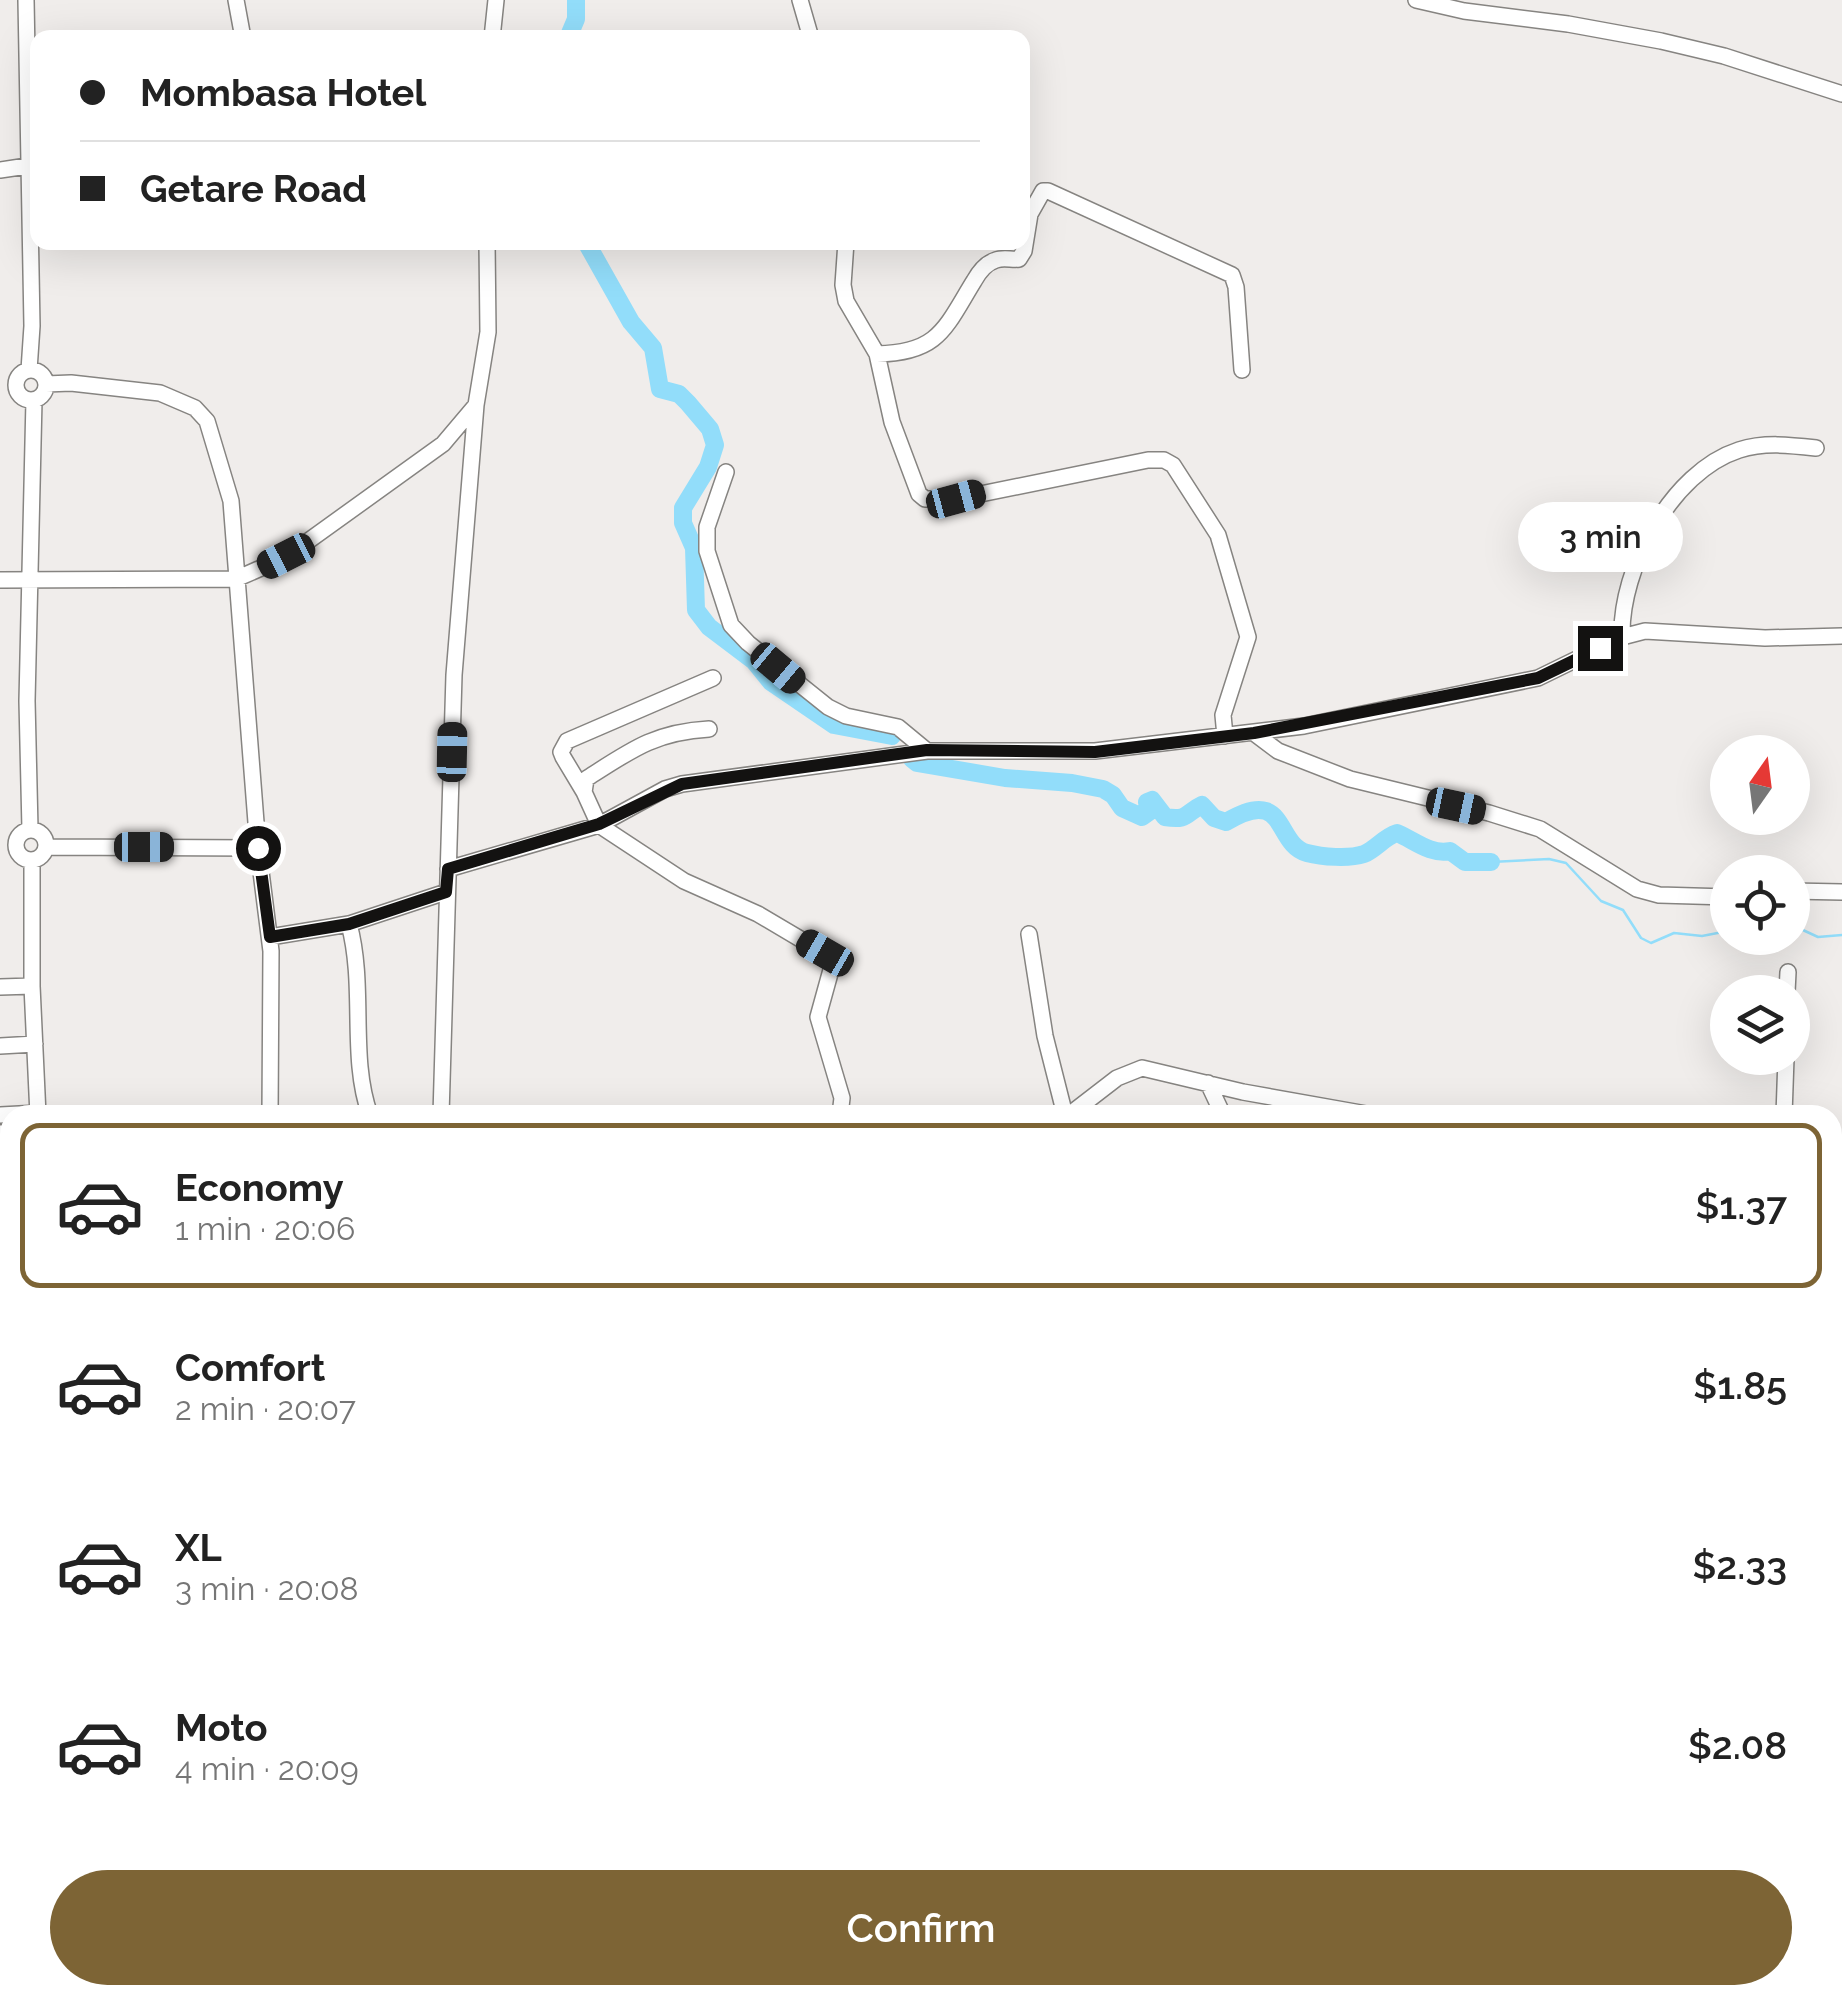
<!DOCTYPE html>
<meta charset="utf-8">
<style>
:root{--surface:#fff;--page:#f6f6f6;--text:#222;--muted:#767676;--line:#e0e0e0;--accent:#7d6435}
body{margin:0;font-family:Raleway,sans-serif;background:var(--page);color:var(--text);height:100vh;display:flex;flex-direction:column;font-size:38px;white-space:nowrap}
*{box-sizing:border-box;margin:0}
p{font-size:32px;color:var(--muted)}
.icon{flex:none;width:55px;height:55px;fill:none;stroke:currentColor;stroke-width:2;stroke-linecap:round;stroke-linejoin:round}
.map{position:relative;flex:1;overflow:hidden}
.details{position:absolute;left:0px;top:1105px;width:1842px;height:900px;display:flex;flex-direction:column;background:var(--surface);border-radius:30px 30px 0 0;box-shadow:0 10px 40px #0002}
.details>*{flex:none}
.top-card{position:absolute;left:30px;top:30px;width:1000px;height:220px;border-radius:20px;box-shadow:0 10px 40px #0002;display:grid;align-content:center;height:220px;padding:0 50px;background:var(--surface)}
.needle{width:65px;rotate:14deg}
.controls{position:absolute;left:1710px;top:735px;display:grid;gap:20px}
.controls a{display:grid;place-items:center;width:100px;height:100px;border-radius:50%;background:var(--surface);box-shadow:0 10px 40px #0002;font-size:50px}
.end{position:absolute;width:45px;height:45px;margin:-22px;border:12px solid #131211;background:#fff;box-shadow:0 0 0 5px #fff}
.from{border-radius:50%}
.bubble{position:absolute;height:70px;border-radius:35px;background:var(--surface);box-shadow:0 10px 40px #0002;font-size:32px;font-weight:600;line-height:70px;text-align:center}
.car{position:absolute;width:30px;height:60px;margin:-30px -15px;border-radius:12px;box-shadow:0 0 8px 2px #0007;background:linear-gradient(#222 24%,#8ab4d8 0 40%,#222 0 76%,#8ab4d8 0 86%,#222 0)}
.top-card b{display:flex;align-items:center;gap:35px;height:95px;font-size:38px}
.top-card b+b{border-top:2px solid var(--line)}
.top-card i{width:25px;height:25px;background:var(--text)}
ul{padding:18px 0 0;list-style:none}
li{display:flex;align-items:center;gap:30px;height:165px;margin:0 20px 15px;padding:0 30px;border:5px solid transparent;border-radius:20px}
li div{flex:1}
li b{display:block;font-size:38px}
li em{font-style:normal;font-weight:600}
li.on{border-color:var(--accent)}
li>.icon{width:90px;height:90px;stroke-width:1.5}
.action{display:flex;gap:20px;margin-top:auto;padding:20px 50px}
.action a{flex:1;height:115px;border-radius:60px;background:var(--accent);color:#fff;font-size:40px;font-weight:600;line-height:115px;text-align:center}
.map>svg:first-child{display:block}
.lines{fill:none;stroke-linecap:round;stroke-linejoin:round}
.stream{stroke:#92ddfa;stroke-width:2.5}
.river{stroke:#92ddfa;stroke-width:18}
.minor-casing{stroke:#868481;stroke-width:18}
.major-casing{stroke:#cbcbcb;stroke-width:22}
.highway-casing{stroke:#cbcbcb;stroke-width:25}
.minor{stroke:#fff;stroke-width:15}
.major{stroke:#fadad0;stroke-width:20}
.highway{stroke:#f7c2b1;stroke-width:22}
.route{stroke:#131211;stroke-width:12}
</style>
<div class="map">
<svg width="1842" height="2005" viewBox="0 0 1842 2005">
<rect width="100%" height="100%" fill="#f0edeb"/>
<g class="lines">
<path class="stream" d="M1491,862L1549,859L1566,863L1601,901L1623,910L1641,938L1651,943L1674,933L1702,936L1728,931
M1792,925L1818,937L1842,935"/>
<path class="river" d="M568,38L576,19V0
M586,242L631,322L653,348L660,389L679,394L688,403L710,429L715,445L708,467L683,508V523L694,548L696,610L709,627L754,661L771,682L834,725L892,736
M912,759L917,763L1005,778L1072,783L1103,789L1113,795L1122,808L1142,817L1149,812L1147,802L1152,800L1165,817C1189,821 1185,813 1202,805L1214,818L1226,822C1288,785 1274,844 1307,853C1322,857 1349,859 1364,854C1376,849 1384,837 1397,833C1414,840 1430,855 1450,851L1465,862H1491"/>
<defs>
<path id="minor" d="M26,0L32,326L29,370
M236,0L243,38
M800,0L811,38
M1416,0L1464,11L1568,24L1661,41L1724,56L1842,94
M492,38L496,0
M0,170L27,166
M846,242L843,285L846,301L877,354L892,422L919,494L925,499H956L1148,460H1164L1173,465L1218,535L1248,637L1223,715L1225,736
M877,354C939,353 945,328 974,281C979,272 986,263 996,260C1003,257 1012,260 1019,259L1024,251L1030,214L1043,191H1048L1232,275L1236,287L1242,370
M16 385a15 15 0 1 1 30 0a15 15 0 1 1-30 0Z
M46,384L71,383L160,393L195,408L207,421L231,501L258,848L271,951L270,1115
M726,472L707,527V551L731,625L748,643L828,707L846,716L898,727L927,751
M0,580L236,579L286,557L443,444L476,405
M1622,637C1620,569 1671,472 1739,450C1764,442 1790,445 1816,448
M709,729C655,732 631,750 586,779L584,792L599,825L684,881L758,914L834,959L818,1017L842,1098L840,1115
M1254,733L1278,751L1350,779L1489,813L1540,829L1637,889L1659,895L1728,897
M584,792L563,757L561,752L567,741L713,678
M30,829L27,701L34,400
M16 845a15 15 0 1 1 30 0a15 15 0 1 1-30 0Z
M47,847L258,848
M32,860V986L38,1115
M448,869L599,825L665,789L682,784L927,751H1095L1304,726L1538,678L1622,637L1645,631L1765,638L1842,636
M1792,891L1842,892
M349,924C366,987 349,1057 370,1115
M1029,934L1045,1036L1065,1115
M270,937L349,924L446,892
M0,987L32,986
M1787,992L1788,972
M0,1046L35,1044
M1208,1083L1223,1115
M0,1115L38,1113
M441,1115L454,675L476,405L488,332L487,242
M1069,1115L1117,1078L1142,1068L1243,1092L1372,1115
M1784,1115L1786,1058
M0,1133H10
M0,1456L10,1448
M0,1563L10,1550
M1832,1918L1842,1914
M0,1978L10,1985
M24,1995L39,2005
M222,1995L224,2005
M1564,1995L1576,2005
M578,2005L580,1995"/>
<path id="major" d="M1832,1398L1842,1397
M197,1995L199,2005
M774,2005L780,1995"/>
<path id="highway" d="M0,1490L10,1500
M494,1995L507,2005"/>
</defs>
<use href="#minor" class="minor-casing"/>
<use href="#major" class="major-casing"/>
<use href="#highway" class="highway-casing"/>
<use href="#minor" class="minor"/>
<use href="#major" class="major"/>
<use href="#highway" class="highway"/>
</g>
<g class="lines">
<path class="route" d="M258,848L270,937L349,924L446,892L448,869L599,824L682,784L927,750L1095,752L1254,733L1538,678L1600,648"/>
</g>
</svg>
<div class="controls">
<a><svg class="needle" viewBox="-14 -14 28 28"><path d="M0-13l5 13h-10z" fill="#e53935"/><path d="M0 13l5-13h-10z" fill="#767676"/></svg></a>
<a><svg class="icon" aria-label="locate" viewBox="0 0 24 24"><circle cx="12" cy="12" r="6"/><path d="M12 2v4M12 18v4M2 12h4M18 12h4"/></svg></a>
<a><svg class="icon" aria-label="layers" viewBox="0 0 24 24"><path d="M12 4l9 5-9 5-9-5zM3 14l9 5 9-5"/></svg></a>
</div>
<i class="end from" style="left:258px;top:848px"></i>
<i class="end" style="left:1600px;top:648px"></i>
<div class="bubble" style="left:1518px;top:502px;width:165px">3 min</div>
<i class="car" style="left:956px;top:499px;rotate:75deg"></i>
<i class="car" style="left:286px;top:556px;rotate:243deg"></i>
<i class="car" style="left:778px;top:668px;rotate:130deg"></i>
<i class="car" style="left:452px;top:752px;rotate:1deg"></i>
<i class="car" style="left:1456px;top:806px;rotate:102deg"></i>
<i class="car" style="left:144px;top:847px;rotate:90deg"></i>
<i class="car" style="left:825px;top:953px;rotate:300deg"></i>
<div class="top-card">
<b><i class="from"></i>Mombasa Hotel</b>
<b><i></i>Getare Road</b>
</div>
<section class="details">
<ul>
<li class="on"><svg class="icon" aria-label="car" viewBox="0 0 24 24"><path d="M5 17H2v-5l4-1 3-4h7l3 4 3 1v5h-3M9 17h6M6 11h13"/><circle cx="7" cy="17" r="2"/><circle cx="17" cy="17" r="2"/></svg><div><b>Economy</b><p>1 min · 20:06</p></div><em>$1.37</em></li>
<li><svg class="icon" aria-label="car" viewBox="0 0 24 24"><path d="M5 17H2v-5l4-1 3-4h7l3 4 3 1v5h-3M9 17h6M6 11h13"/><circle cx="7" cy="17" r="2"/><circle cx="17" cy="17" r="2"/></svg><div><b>Comfort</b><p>2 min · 20:07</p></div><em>$1.85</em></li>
<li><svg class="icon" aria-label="car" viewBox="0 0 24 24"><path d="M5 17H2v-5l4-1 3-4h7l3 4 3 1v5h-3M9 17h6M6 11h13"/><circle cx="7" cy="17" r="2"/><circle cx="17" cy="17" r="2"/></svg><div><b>XL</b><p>3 min · 20:08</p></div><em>$2.33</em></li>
<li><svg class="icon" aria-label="car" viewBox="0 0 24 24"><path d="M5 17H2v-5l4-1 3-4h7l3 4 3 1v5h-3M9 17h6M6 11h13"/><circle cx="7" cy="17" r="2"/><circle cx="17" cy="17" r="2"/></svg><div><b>Moto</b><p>4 min · 20:09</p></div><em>$2.08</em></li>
</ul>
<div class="action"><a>Confirm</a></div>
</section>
</div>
